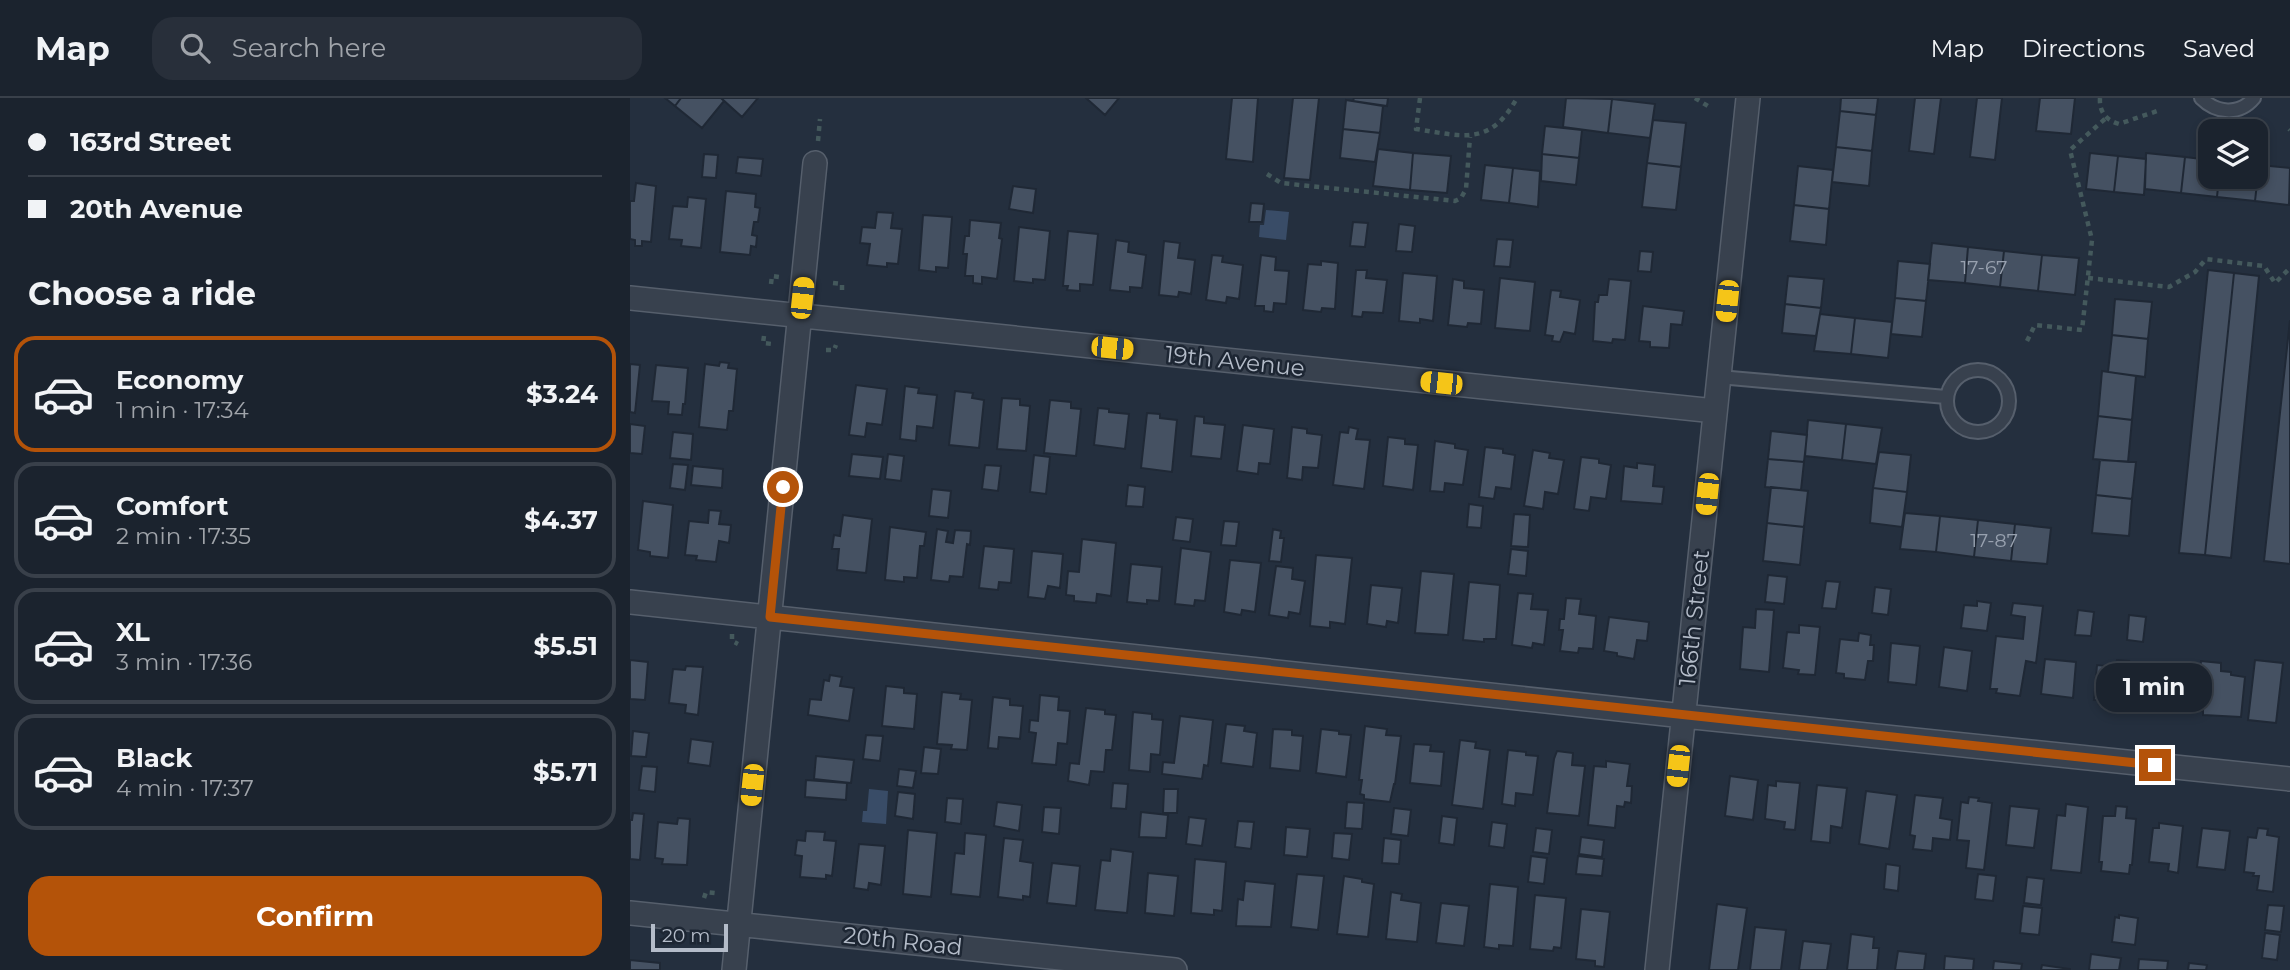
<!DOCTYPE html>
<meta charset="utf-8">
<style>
:root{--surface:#1b232e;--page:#282f3a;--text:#f1f3f6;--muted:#a0a4aa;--line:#39404a;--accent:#b45309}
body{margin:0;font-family:Montserrat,sans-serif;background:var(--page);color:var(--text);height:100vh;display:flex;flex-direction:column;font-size:26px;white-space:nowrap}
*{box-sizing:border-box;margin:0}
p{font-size:23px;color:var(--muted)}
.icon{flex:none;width:38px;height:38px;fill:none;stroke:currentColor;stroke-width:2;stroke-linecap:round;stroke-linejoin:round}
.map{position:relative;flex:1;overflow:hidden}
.details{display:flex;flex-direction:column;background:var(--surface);width:630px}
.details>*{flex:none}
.guide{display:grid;align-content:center;height:154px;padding:0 28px;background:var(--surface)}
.tools{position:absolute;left:1568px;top:21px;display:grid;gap:14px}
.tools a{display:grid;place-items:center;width:70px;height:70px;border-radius:14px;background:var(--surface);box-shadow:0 4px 10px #0003,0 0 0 2px var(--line);font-size:35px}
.scale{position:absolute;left:21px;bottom:18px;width:77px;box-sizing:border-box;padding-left:7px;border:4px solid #b4bcc9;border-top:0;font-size:19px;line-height:24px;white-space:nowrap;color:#b4bcc9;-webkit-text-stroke:5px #1d2633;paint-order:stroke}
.end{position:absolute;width:32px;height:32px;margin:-16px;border:9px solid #b45309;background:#fff;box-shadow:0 0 0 4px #fff}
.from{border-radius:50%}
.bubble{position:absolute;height:49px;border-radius:21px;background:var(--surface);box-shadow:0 4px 10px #0003,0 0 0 2px var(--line);font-size:23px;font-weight:700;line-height:49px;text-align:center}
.car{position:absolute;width:21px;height:42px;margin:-21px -10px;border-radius:9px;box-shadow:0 0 5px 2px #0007;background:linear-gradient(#f5c518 24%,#345 0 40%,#f5c518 0 76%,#345 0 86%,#f5c518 0)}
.guide b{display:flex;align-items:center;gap:24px;height:66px;font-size:26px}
.guide b+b{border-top:2px solid var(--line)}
.guide i{width:18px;height:18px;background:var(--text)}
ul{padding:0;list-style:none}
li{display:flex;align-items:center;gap:21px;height:116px;margin:0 14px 10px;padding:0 14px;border:4px solid var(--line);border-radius:21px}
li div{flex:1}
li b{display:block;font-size:26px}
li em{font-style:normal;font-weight:700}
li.selected{border-color:var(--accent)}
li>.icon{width:63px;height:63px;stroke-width:1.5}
h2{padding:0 28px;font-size:32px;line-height:84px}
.button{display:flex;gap:14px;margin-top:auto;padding:14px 28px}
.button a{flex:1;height:80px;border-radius:21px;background:var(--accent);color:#fff;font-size:28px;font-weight:700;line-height:80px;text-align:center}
header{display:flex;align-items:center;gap:42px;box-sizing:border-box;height:98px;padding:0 35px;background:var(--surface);border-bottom:2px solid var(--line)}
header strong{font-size:33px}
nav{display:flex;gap:38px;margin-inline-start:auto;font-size:24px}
.search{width:490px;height:63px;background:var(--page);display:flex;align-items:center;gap:18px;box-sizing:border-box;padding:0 24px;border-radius:21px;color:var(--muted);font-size:26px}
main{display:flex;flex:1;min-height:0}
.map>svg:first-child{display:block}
.water{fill:#394c67}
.building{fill:#455162;stroke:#1f2835;stroke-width:2}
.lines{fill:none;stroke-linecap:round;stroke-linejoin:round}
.lane-casing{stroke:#565f6c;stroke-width:16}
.street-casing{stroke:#565f6c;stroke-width:26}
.path{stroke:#44595c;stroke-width:4.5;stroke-dasharray:5 5;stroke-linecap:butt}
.lane{stroke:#38414e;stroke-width:12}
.street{stroke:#38414e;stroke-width:23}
.route{stroke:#b45309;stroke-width:9}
.labels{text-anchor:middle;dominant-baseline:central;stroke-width:5;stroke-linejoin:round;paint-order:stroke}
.number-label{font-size:19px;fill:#98a1af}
.street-label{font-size:23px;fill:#b4bcc9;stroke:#1d2633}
</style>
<header>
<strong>Map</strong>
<div class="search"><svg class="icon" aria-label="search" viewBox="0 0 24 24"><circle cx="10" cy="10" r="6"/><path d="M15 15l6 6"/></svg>Search here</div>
<nav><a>Map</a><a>Directions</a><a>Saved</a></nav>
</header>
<main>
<section class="details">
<div class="guide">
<b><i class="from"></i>163rd Street</b>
<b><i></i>20th Avenue</b>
</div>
<h2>Choose a ride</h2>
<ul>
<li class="selected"><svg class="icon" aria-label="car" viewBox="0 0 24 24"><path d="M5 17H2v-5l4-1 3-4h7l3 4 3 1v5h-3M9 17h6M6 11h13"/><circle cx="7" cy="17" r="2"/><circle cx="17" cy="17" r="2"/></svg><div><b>Economy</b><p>1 min · 17:34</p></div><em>$3.24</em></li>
<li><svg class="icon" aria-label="car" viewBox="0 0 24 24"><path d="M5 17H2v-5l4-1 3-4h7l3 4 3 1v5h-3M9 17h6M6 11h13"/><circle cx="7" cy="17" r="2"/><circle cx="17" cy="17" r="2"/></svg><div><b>Comfort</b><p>2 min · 17:35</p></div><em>$4.37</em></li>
<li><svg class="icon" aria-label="car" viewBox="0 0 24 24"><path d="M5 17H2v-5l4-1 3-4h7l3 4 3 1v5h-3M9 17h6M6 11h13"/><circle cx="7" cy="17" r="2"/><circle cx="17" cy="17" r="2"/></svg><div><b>XL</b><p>3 min · 17:36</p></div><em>$5.51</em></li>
<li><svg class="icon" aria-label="car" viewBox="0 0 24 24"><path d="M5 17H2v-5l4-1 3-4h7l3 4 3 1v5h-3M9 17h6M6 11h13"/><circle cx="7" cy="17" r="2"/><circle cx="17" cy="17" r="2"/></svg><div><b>Black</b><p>4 min · 17:37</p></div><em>$5.71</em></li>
</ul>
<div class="button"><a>Confirm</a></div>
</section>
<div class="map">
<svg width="1660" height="872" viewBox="0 0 1660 872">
<rect width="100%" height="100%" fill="#242f3e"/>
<path class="water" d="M636,112L659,114L656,142L629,139L630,127H634Z
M239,691L258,693L256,726L232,724L233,713H237Z"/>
<path class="building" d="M35,0H51L45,8Z
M51,0H91L94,3L72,30L45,8Z
M91,0H128L112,19Z
M456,0H489L475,17Z
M602,0H628L623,64L596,61Z
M663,0H689L680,82L654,80Z
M724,0H758L757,8L723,3Z
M936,0L982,1L978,35L933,29Z
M1211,0H1248L1246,17L1210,13Z
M1285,0H1311L1304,56L1279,53Z
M1347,0H1372L1365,62L1340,59Z
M1410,0H1445L1441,36L1406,33Z
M982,1L1025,6L1020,40L978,35Z
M716,2L753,8L750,35L713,31Z
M1210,13L1246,17L1242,53L1206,49Z
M1023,22L1056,25L1051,69L1017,65Z
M915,28L952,32L949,60L912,56Z
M713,31L750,35L745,64L710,60Z
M1206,49L1242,53L1239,88L1202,84Z
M748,51L783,55L780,92L743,88Z
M783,55L821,58L817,95L780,92Z
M1460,55L1488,58L1484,94L1456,91Z
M1516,55L1555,59L1551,95L1515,91Z
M74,56L88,57L86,80L72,79Z
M912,56L949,60L946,87L911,83Z
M1488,58L1516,61L1514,97L1484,94Z
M108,59L133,61L131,78L106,75Z
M1555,59L1580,62V79H1589L1587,99L1551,95Z
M1017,65L1051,69L1046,112L1012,109Z
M855,67L883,70L879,105L851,102Z
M1626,67H1629L1625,103L1587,99L1589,79H1626Z
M1629,67L1660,70L1659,107L1625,103Z
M1168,68L1203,72L1199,111L1164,107Z
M883,70L910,73L908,109L879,105Z
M6,85L26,88L21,144L12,143V148H5V142L0,141V103H4Z
M383,88L406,91L403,115L379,111Z
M96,93L126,96L125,109L130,110L128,124H124L122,137L127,138L126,149L121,148L120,157L90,154Z
M58,99L76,101L71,150L51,148L52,142L39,141L43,108L57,109Z
M621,105L634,106L632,124H619Z
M1164,107L1199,111L1196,147L1160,143Z
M247,114L263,115L261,130L272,131L268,166L257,165V169L237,167L240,146L230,145L232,129L245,130Z
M293,117L322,119L318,170L306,169V174L289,172Z
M340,122L371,125L369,140L372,141L367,181L352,179V186L343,185V178H335L337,156H333L335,138H339Z
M723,124L738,125L735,149L720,148Z
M769,126L785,128L782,154L766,153Z
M389,129L420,133L415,182L403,181V185L384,183Z
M438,133L468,136L463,187L450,186V193L437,192L438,188H433Z
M867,141L883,142L880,169L864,168Z
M486,142L499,144L498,154L516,157L512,190L500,189V194L480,192Z
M534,143L550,145L548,160L565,162L561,196L549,194L548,199L529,197Z
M1302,145L1338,149L1335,185L1298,182Z
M1338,149L1374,153L1370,189L1335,185Z
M1010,153L1023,154L1021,174L1008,173Z
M1374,153L1412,157L1408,193L1370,189Z
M582,157L593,158L592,164L613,167L609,201L597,199L596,205L576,202Z
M631,157L646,159L645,172L659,173L656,206L644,205L643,214L634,213V208H625Z
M1412,157L1449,160L1445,197L1408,193Z
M691,163L708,165L705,211L692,210L691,214L673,212L678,166L691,167Z
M1268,163L1300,166L1296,203L1265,200Z
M726,172H737L736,180L757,182L753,215L733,214L732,219L722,218Z
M1578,172L1604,175L1575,457L1549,455Z
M773,175L807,178L803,223L790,221V225L769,223Z
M1604,175L1629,178L1601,460L1575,457Z
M1158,178L1194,181L1191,210L1155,206Z
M870,180L905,184L900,233L865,230Z
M823,181L834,183V190L854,192L851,226L838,225L837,229L818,227Z
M979,181L1001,183L995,242L983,241L982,245L963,243L965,204H968L969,197H977Z
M921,192L931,193L930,199L950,202L945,236L934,234L930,244L922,243L923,238L915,237Z
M1265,200L1296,203L1292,239L1261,236Z
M1485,201L1522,204L1518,241L1482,237Z
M1155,206L1191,210L1186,238L1152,235Z
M1013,208L1054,213L1052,227L1041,226L1039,250L1020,249V244L1009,243Z
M1190,216L1225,220L1221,256L1184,253Z
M1225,220L1262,224L1258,260L1221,256Z
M1660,222V466L1634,463Z
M1482,237L1518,241L1515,279L1478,274Z
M90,264L99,265L98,270L107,271L103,313H99L97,332L69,329L75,266L89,268Z
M0,266L10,267L5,315L0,314Z
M26,267L58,270L55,306H53L52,317L38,316L39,304L22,303Z
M1472,273L1506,278L1502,322L1468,318Z
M226,287L257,291L252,327L237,325L235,339L219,337Z
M275,288L289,290L288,295L307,297L303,330L287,328L286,343L270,341Z
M325,293L343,295L342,300L354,302L349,350L319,347Z
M372,300L390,301V307L400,308L396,353L367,351Z
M420,302L441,304V310L451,311L446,358L414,355Z
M468,310L479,311V314L499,316L495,351L464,347Z
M517,315L530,316V320L547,322L542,374L511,370Z
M565,318L574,319V325L595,327L591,361L561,358Z
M1468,318L1502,322L1498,364L1463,361Z
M1178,322L1216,326L1212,362L1175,358Z
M0,326L15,328L12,356L0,355Z
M1216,326L1252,330L1246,366L1212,362Z
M613,327L644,331L640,366L629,365L628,376L607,373Z
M662,329L677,331V335L692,337L688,370L673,369L672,382L657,380Z
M719,329L728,331L726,341L740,342L734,391L703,387L710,334L718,335Z
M1141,333L1177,337L1174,364L1138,361Z
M43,334L63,336L61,362L40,360Z
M758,339L775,341V346L788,347L783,392L753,388Z
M805,343L825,346V350L838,352L833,387L815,385L814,394L800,393Z
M855,349L873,351V355L885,357L881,391L866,389L864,401L849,399Z
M903,352L920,355L919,360L934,362L928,396L915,394L913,411L894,408Z
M1249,354L1281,357L1277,394L1243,390Z
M222,356L253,359L250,381L219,378Z
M258,356L274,358L271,383L255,381Z
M404,357L420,359L416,396L400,394Z
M951,359L969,361V365L981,367L976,401L961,399L959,413L944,411Z
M1138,361L1174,364L1171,392L1135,389Z
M1470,362L1506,364L1502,401L1466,397Z
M1007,365L1025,367L1023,388L1034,389L1032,406L991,403L994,368L1007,370Z
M43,366L58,367L55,392L40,390Z
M355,367L371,368L368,393L352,391Z
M63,368L93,371L92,390L61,387Z
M498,387L515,389L513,409L496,408Z
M1141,389L1178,393L1174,429L1137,425Z
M1243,390L1277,394L1272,429L1240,425Z
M302,391L321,393L318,420L299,418Z
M1466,397L1502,401L1499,438L1462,435Z
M13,403L43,407L38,460L20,458V454L8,452Z
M839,406L853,408L851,430L837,429Z
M79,412L91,413L89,426L101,427L99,445L89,443L86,464L66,462L67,458L55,457L59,423L78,425Z
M1275,415L1310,418L1306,454L1270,451Z
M884,416L900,417L898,449L881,448Z
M213,417L242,421L236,475L207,472L209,451H202L204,437L210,438Z
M1310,418L1348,422L1344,459L1306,454Z
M546,419L563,421L560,444L543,442Z
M1348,422L1385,426L1381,463L1344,459Z
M594,423L609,424L606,448L591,447Z
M1137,425L1174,429L1170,467L1133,463Z
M1385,426L1421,430L1417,466L1381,463Z
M260,429L296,434L294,448H290L287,480L274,479V484L255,482Z
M307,431L318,433L316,444L323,445L325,432L341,433L340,447L337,446L333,479L320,478L319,484L301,482Z
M643,431L651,433L650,440H654L651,464L639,463Z
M452,441L486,445L481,498L467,496L466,505L444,503V498L436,497L438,473L449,474Z
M354,448L384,451L381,485L369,484L368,492L349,490Z
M551,450L581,454L575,503L565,502L564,508L545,506Z
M881,451L898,453L896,478L878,476Z
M402,453L433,456L430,490L418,488L415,501L398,499Z
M686,457L722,460L715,526L700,524V530L680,528Z
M600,462L631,465L625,514L612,512L611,517L594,514Z
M501,466L532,469L529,503L517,502V506L497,504Z
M646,468L663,470L662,481L675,483L670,516L659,514L658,520L639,517Z
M791,473L824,476L818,537L785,535Z
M1138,477L1157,479L1154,506L1135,504Z
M1196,483L1210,484L1206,511L1192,510Z
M839,484L870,487L866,541H854V544L833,542Z
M741,487L772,490L768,525L757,523L756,529L737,526Z
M1245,489L1261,491L1258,517L1242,515Z
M888,495L903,496L901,511L918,512L914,547L903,545L902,550L882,547Z
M936,500L951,501L949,516L966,518L963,551L949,550L948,555L930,553L933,532H929L930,521H934Z
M1347,503L1361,505L1357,533L1331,530L1334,507L1347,508Z
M1383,505L1413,508L1406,565L1396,563L1390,598L1366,595L1367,591H1360L1366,538L1393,541L1395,519L1381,517Z
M1126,511L1144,512L1139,574L1110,571L1113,529L1125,530Z
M1448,512L1464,514L1461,538L1445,537Z
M1499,517L1516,519L1513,544L1497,542Z
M979,519L1019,524L1017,543L1007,542L1004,561L987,558V555L974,553Z
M1169,527L1190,529L1185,577L1168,576L1169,572L1153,570L1157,534L1169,535Z
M1229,535L1241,537L1240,547H1244L1243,563H1238L1235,582L1214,580V576L1206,575L1210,541L1228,543Z
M1261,545L1290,548L1286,587L1258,584Z
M1314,549L1342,553L1337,593L1309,589Z
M1415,561L1446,564L1443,600L1411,596Z
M0,562L18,564L15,602L0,601Z
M1487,562L1499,563L1494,609L1469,606L1470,602H1464L1467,567L1486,569Z
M1625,562L1653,565L1646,625L1618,622Z
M1571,563L1591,565V573L1601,574V577L1615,579L1611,619L1573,617V613H1566Z
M56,568L73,569L68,617L55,615L56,607L39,605L43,571L55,572Z
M1521,572L1548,575L1543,614L1516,611Z
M200,577L212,579L210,588L224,590L219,623L178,617L180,601L191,602L194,582L199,583Z
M256,588L274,590V595L287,596L284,631L252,628Z
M312,594L331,596L330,601L342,602L337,652L321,651L322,647L307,646Z
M410,597L429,599L428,612L440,613L437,646L428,645L426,667L402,665L406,635L399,634L400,622L408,623Z
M363,599L380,601V607L393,608L390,641L369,639L368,651L358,650Z
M456,610L475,612V616L486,617L482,652H476L474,674L461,673L459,687L438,683L440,665L449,666Z
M503,614L522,616V621L533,622L530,657L521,656L520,674L499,672Z
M550,618L583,622L578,668L574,667L572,681L532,676L533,664L544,665Z
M596,626L615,628L614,633L627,635L623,669L591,665Z
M735,628L757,631L756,637L771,638L765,686H764L760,704L734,701V697L730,696L732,682H729Z
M643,631L662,632V637L673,638L670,673L640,670Z
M691,631L709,633V636L721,637L716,679L686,675Z
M3,633L19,635L16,659L1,658Z
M236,637L253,638L250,663L233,661Z
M61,641L83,644L80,668L58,665Z
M830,642L846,644L845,650L860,652L853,711L822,707Z
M784,646L801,647L800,653L814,654L811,688L780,685Z
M294,649L311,651L308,676L291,675Z
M878,652L896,654V657L908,658L903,697L886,695L885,708L872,706Z
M927,653L943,655L942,667L955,668L949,718L917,715L924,661Z
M186,658L224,662L221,685L184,681Z
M976,663L1000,666L997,688H1002L1001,705L995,704L994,709L987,708L985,730L958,727L964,668L976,669Z
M12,668L27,669L25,694L9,692Z
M269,671L286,673L283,690L267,688Z
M1100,678L1128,682L1123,722L1095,718Z
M176,682L217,685L216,702L175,699Z
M1146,683L1170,685L1165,732L1154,731L1155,724L1135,721L1138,687L1146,688Z
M483,685L498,686L496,711L481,710Z
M1187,687L1217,690L1212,730L1201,728L1200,745L1181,743Z
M534,691H548L547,715H533Z
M1236,693L1267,697L1259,751L1229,746Z
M268,694L285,696L283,721L265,718Z
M1285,697L1313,700L1310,720L1322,722L1320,742L1303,740L1302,753L1283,751L1285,738L1280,737Z
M1339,699L1349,700L1348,703L1362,705L1354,772L1336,770L1339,743L1327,742L1331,704L1338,705Z
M317,700L333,701L331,726L315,724Z
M367,704L392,707L389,733L364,728Z
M717,704L734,705L732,731L715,730Z
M1436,706L1458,709L1451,775L1421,772L1427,717L1435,718Z
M1380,708L1409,711L1404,750L1376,747Z
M1486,708L1497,709L1496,720L1506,721L1502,767H1500L1499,776L1471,773L1472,764H1469L1473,718H1485Z
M414,709L431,710L429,736L412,734Z
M764,710L781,712L778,738L761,736Z
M511,714L538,717L536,740L509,739Z
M3,715L14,716L10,762L0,761V722H2Z
M812,718L827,720L824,747L809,745Z
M559,719L576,721L572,748L556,746Z
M48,720L60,721L57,767L32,766L33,761L25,760L28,724L47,726Z
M608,723L624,724L621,751L605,749Z
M862,724L877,726L874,750L859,748Z
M1529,725L1553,728L1548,775L1538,773L1539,766L1519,764L1523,730H1529Z
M656,729L680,731L677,759L654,757Z
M906,730L922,732L919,756L903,754Z
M1572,730L1600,733L1595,772L1567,769Z
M1628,730L1638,731L1637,737L1649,739L1643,794L1627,792L1629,778H1623L1624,775L1614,774L1618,739L1626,740Z
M278,732L307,735L301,799L273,796Z
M176,733L195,734L194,742L206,743L202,778L196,777V781L170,779L172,758L165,757L167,742L175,743Z
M335,735L356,737L350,799L321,796L325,755L334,756Z
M704,735L722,736L719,762L702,760Z
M951,739L974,742L972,759L949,756Z
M374,740L393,742L390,763L403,765L400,799L393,798V802L368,799Z
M754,740L771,742L769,766L752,765Z
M229,746L255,748L251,787L239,785L238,792L224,790Z
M481,751L503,754L497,815L465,812L471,762L480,763Z
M901,758L917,760L914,786L898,784Z
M948,758L974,761L972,778L946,776Z
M565,761L596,764L592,813L584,812V817L561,815Z
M422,765L450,768L446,808L417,805Z
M1256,766L1270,768L1268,793L1254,791Z
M518,775L548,778L544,818L515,815Z
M667,776L694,778L688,832L661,829Z
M1348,776L1366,778L1363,803L1345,801Z
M714,778L732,781V784L744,786L738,839L707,836Z
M1397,779L1414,781L1411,807L1394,805Z
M615,783L645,786L641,829L606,828L608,801L613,802Z
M860,786L888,789L883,848L869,847V851L854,849Z
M761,794L772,796L771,802L791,805L787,844L756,841Z
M905,797L936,800L931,850L924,849L923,853L900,851Z
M811,805L839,808L834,848L806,845Z
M1087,806L1117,810L1108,872H1079Z
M1638,807L1654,808L1651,834L1635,832Z
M1393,808L1412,810L1409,837L1390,835Z
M951,811L980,814L974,869L965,868V863L946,861Z
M1489,817L1508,820L1505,847L1482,844L1485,819L1489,820Z
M1125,829L1156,832L1151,872H1120Z
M1635,835L1650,837L1647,862L1632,860Z
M1221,836L1244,839L1243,850H1249L1247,872H1217Z
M1173,843L1201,846L1197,872H1169Z
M1268,853L1296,856L1294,872H1265Z
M1461,856L1491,860L1489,872H1459Z
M1315,858L1344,861L1343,872H1314Z
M1509,861L1538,863L1537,872H1508Z
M0,862L30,865V872H0Z
M1364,863L1392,866L1391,872H1363Z
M1559,865L1577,867L1576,872H1558Z
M1412,867L1440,871V872H1411Z"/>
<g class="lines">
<defs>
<path id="lane" d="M1571,0C1586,15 1609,18 1624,0
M1317 303a31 31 0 1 1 62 0a31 31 0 1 1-62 0Z
M1089,279L1316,299"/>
<path id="street" d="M0,200L1085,313
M0,504L1054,618L1660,681
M0,815L545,872
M104,872L185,65
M1027,872L1118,0"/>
</defs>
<use href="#lane" class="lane-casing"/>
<use href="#street" class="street-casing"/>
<path class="path" d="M790,0L786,31C832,38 860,49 887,0
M1065,0L1081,10
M1470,0C1469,14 1476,22 1489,26L1530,12
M1659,31L1660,32
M188,43L190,21
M637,76L651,85L825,103L831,100L836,91L840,39
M1458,180L1539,189L1565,174L1576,161L1634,168L1645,185L1660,170
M203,185L212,186V194
M141,186L142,178L149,179
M134,238L133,245L142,246
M1397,243L1405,227L1452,232L1462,142L1440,52L1476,20
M196,252H204L206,247
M102,536V543L108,546
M74,800L76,794L85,795"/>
<use href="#lane" class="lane"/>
<use href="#street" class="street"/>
</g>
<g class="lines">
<path class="route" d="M153,389L140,519L1525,667"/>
</g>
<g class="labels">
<g class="number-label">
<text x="1354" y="169">17-67</text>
<text x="1364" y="442">17-87</text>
</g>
<g class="street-label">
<text transform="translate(605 263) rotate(6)">19th Avenue</text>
<text transform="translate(1064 520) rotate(-84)">166th Street</text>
<text transform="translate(273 843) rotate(6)">20th Road</text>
</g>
</g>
</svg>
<div class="tools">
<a><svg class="icon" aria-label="layers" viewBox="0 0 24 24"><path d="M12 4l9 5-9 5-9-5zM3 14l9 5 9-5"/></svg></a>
</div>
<div class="scale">20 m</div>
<i class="end from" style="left:153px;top:389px"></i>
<i class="end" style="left:1525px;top:667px"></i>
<div class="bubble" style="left:1466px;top:565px;width:116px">1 min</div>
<i class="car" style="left:172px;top:200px;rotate:6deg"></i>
<i class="car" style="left:1097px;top:203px;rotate:186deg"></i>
<i class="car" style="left:482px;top:250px;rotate:96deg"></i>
<i class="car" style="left:811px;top:285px;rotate:276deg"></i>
<i class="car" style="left:1077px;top:396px;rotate:186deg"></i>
<i class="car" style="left:1048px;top:668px;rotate:186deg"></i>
<i class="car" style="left:122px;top:687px;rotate:186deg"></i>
</div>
</main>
